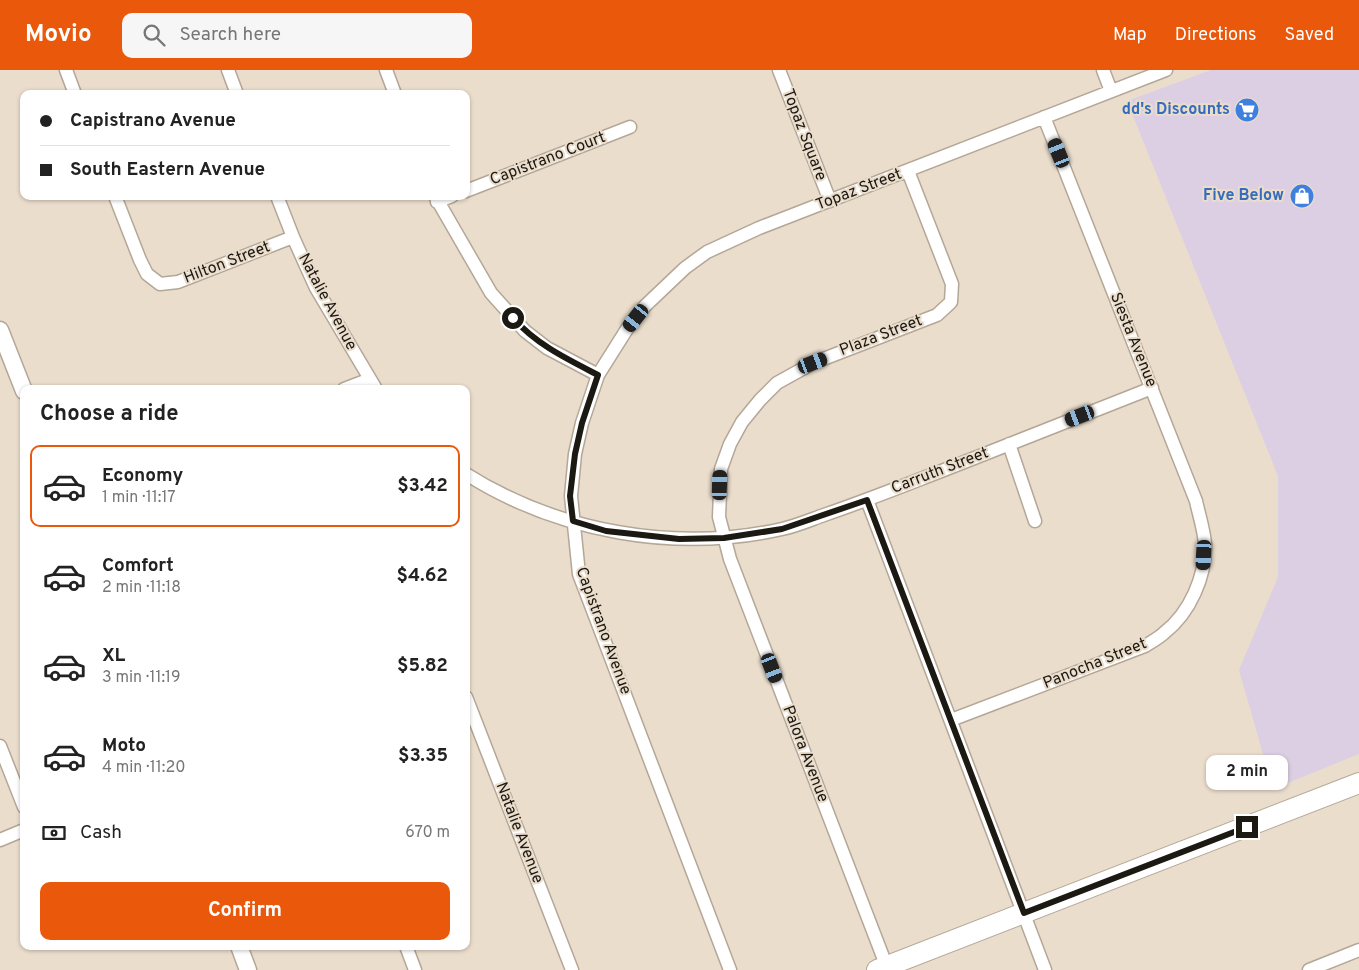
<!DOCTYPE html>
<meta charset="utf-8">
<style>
:root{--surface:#fff;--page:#f6f6f6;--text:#222;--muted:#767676;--line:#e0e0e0;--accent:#ea580c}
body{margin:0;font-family:Overpass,sans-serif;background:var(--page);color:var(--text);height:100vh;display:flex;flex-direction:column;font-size:19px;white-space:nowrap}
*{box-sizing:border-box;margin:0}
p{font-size:16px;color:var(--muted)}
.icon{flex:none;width:28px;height:28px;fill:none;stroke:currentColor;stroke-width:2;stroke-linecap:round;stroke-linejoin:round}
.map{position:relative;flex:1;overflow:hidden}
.sheet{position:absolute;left:20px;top:315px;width:450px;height:565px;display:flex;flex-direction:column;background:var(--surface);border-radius:10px;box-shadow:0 1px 4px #0004}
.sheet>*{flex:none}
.banner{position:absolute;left:20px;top:20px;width:450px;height:110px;border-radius:10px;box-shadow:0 1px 4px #0004;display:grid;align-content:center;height:110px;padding:0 20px;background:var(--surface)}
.end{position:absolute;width:22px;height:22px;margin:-11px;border:6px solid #1c1812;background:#fff;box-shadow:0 0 0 2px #fff}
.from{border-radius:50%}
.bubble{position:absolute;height:35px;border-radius:10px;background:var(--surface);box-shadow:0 1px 4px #0004;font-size:16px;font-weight:700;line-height:35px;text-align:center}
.car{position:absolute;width:15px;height:30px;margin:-15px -8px;border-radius:6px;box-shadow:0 0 4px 1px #0007;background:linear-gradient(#222 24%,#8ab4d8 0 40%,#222 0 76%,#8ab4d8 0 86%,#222 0)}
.banner b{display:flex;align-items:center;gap:18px;height:48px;font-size:19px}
.banner b+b{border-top:1px solid var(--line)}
.banner i{width:12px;height:12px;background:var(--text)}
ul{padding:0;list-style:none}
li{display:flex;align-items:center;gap:15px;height:82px;margin:0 10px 8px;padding:0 10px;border:2px solid transparent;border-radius:10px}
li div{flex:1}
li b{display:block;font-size:19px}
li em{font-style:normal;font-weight:700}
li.selected{border-color:var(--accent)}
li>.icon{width:45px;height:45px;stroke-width:1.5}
h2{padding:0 20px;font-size:22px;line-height:60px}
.pay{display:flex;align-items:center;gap:12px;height:55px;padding:0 20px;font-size:19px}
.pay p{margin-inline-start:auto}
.cta{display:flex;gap:10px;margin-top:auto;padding:10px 20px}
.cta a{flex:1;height:58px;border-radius:10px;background:var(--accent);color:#fff;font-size:20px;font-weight:700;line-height:58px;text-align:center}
header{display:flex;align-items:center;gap:30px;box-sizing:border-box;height:70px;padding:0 25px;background:var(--accent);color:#fff}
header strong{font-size:24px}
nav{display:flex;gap:28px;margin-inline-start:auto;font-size:18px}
.search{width:350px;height:45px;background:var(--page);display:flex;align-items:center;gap:12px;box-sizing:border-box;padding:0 18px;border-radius:10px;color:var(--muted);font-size:19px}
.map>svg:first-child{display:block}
.commercial{fill:#ddcfe3}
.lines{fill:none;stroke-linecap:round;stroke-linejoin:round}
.minor-casing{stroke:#b4a797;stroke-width:15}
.tertiary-casing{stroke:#b4a797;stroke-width:19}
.primary-casing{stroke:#b4a797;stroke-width:22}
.minor{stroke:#fff;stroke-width:12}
.tertiary{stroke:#fff;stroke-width:16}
.primary{stroke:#fff;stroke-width:20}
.route{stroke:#1c1812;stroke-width:6}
.labels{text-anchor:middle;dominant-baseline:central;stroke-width:4;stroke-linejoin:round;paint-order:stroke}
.shop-label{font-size:16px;font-weight:bold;fill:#366cbe;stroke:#eaddcc;text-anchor:end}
.street-label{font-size:16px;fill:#1c1812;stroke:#eaddcc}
</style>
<header>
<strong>Movio</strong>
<div class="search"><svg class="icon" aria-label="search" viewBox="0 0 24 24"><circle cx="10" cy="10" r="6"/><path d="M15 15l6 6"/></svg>Search here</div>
<nav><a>Map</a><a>Directions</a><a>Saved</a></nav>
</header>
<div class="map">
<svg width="1359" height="900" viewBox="0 0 1359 900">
<rect width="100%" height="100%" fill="#eaddcc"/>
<path class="commercial" d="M1211,0H1359V684L1273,719L1239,600L1278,507V406L1127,31Z"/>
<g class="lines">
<defs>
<path id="minor" d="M66,0L75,24
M228,0L237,24
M386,0L395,24
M779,0L830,131
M1103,0L1111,21
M466,121L630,57
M115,126L140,190L147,204L160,214L178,212L293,167
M277,126L293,167L316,218L376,319
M435,126L491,223L525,261L547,278L598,305
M437,132L452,126
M344,319L370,309
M1009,374L1035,451
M466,404C558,462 675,483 782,459C796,456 810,450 824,445C865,431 905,415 944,400C1014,373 1083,345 1152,318
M867,430L1045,900
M466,627L572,900
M951,650L1145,576C1151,572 1159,568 1164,563C1190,543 1206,506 1205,474C1204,460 1199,445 1196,431L1044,47
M0,676L24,737
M0,770L24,760
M406,876L415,900
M730,900L579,504L571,426L575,384L582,353L598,305L627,259L645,236L685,198L707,182L759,158L1166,0
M888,900L730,489L719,447L721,399L730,374L742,352L760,330L777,313L813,293L937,245L951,232L952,214L908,101
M1309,900L1359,880"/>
<path id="tertiary" d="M0,260L24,321
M239,876L248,900"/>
<path id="primary" d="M877,900L1359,713"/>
</defs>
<use href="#minor" class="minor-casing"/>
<use href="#tertiary" class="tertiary-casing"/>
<use href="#primary" class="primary-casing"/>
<use href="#minor" class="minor"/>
<use href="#tertiary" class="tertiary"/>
<use href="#primary" class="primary"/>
</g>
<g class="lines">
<path class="route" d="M513,248C537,275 567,289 598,305L582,353L575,384L570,426L573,451L606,461L679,469L724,468L782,459L867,430L1024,843L1247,757"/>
</g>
<defs>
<symbol id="supermarket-disc" viewBox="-11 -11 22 22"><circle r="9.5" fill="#3f7fe0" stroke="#eaddcc"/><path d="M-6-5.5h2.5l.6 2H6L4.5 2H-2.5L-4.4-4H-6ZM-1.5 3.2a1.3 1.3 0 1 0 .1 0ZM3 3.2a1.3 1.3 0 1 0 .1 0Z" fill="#fff"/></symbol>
<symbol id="shop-disc" viewBox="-11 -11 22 22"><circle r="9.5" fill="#3f7fe0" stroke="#eaddcc"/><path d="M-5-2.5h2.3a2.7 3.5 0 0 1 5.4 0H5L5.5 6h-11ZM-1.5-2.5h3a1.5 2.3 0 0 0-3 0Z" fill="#fff"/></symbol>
</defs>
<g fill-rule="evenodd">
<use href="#supermarket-disc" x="1233" y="26" width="28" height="28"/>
<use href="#shop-disc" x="1288" y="112" width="28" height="28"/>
</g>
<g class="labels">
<g class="shop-label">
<text x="1230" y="40">dd's Discounts</text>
<text x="1284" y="126">Five Below</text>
</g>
<g class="street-label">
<text transform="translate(804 65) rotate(69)">Topaz Square</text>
<text transform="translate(548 89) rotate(-21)">Capistrano Court</text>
<text transform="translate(859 120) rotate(-21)">Topaz Street</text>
<text transform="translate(227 193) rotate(-21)">Hilton Street</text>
<text transform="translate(327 232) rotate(62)">Natalie Avenue</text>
<text transform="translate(881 266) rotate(-21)">Plaza Street</text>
<text transform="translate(1133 270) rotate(68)">Siesta Avenue</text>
<text transform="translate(940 401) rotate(-21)">Carruth Street</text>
<text transform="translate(603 561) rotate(70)">Capistrano Avenue</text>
<text transform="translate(1095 594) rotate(-22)">Panocha Street</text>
<text transform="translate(805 684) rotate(69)">Palora Avenue</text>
<text transform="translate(519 763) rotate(69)">Natalie Avenue</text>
</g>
</g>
</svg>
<i class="end from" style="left:513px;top:248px"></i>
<i class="end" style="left:1247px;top:757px"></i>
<div class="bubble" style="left:1206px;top:685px;width:82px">2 min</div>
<i class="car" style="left:1059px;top:83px;rotate:338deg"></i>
<i class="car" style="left:636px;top:248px;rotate:218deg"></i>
<i class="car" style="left:813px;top:293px;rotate:69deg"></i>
<i class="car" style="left:1080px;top:346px;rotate:249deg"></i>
<i class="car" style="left:720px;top:415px;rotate:2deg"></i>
<i class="car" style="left:1204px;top:485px;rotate:183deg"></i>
<i class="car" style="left:772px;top:598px;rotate:159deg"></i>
<div class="banner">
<b><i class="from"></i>Capistrano Avenue</b>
<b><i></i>South Eastern Avenue</b>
</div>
<section class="sheet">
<h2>Choose a ride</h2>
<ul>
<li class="selected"><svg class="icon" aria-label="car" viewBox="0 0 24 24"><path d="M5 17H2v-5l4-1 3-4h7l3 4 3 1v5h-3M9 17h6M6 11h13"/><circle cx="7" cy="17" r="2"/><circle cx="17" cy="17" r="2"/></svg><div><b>Economy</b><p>1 min · 11:17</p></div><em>$3.42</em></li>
<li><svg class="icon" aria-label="car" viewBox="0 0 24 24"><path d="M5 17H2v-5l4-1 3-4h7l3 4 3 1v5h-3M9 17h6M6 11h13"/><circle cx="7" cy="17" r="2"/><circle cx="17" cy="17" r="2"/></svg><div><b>Comfort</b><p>2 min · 11:18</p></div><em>$4.62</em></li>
<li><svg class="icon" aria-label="car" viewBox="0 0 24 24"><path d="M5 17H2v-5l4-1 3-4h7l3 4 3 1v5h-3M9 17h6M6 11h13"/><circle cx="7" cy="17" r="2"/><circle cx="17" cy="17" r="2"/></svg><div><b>XL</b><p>3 min · 11:19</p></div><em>$5.82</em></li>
<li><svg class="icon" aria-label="car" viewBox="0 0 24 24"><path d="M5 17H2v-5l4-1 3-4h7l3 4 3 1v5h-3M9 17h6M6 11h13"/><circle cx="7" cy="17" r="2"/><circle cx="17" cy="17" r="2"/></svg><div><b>Moto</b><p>4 min · 11:20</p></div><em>$3.35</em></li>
</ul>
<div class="pay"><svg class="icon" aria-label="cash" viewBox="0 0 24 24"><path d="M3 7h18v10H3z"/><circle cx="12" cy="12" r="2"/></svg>Cash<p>670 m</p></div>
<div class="cta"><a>Confirm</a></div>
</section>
</div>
